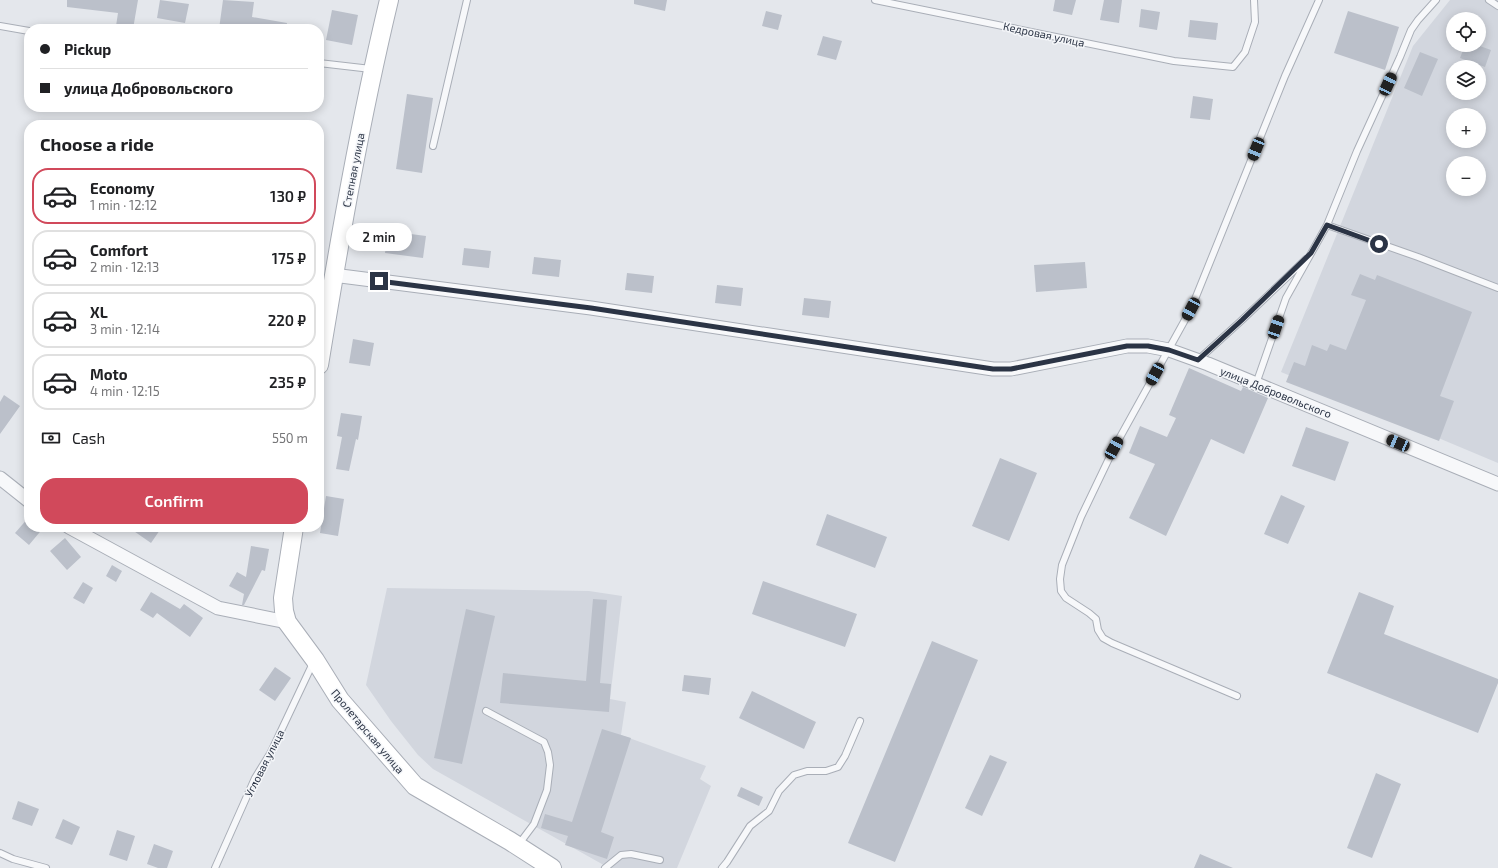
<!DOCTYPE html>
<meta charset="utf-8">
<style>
:root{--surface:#fff;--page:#f2f2f2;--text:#202124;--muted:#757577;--line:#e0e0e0;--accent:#d1495b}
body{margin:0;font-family:"Exo 2",sans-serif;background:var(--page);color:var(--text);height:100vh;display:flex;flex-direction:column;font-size:15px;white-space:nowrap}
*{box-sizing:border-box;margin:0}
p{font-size:13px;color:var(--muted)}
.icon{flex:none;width:22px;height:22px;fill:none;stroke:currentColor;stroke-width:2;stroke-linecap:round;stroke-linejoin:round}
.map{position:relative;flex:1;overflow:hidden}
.drawer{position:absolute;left:24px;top:120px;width:300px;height:412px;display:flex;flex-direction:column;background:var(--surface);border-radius:16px;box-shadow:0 2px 10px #0003}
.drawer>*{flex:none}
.guide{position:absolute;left:24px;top:24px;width:300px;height:88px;border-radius:16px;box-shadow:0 2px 10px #0003;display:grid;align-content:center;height:88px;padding:0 16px;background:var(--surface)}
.fabs{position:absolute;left:1446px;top:12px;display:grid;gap:8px}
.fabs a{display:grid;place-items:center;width:40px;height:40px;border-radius:50%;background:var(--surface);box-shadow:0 2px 10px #0003;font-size:20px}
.end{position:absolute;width:18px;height:18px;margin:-9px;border:5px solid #2b3445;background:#fff;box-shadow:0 0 0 2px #fff}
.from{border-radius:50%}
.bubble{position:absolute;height:28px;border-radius:14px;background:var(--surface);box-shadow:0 2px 10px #0003;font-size:13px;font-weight:600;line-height:28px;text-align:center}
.car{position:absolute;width:12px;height:24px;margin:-12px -6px;border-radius:5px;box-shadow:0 0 3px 1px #0007;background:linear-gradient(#222 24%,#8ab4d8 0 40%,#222 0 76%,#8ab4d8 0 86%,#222 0)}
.guide b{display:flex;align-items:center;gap:14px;height:38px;font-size:15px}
.guide b+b{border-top:1px solid var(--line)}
.guide i{width:10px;height:10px;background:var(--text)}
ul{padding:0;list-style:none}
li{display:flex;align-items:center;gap:12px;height:56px;margin:0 8px 6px;padding:0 8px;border:2px solid var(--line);border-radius:16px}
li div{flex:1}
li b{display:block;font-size:15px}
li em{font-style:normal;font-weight:600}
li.current{border-color:var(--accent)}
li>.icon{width:36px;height:36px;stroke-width:1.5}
h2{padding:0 16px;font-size:18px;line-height:48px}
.pay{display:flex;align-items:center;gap:10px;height:44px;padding:0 16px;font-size:15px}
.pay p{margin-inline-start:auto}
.primary-button{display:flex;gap:8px;margin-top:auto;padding:8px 16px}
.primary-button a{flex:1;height:46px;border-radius:16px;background:var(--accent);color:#fff;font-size:16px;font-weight:600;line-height:46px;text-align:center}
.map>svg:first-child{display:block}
.built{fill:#d2d6de;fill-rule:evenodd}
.building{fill:#bbc0ca}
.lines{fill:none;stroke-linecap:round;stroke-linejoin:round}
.lane-casing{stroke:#a9aeb7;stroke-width:8}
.street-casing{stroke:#a9aeb7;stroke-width:15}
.secondary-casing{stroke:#a9aeb7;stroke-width:20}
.lane{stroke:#f7f8fa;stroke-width:6}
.street{stroke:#f7f8fa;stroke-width:13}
.secondary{stroke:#fff;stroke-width:18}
.route{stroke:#2b3445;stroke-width:5}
.labels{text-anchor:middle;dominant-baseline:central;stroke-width:3;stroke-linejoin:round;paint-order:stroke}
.street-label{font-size:11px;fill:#2b3445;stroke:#f4f6f9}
</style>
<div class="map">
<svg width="1498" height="868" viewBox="0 0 1498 868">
<rect width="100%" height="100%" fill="#e4e7ec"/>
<path class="built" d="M1450,0H1498V463L1281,372L1413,46ZM1453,19H1479V45H1453ZM1453,67H1479V93H1453ZM1453,115H1479V141H1453ZM1453,163H1479V189H1453Z
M387,588L589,591L622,596L610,699L626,702L621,735L706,766L700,779L711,786L677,868H609L433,769L418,755L391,721L366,685Z"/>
<path class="building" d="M67,0H138L133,29L116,26L118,13L67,7Z
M160,0L189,4L185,23L157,18Z
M223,0L254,2L252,17L287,23L286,29H219Z
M634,0H667L665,11L634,4Z
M1055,0H1076L1072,15L1053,11Z
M1104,0H1122L1119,23L1100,20Z
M1141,9L1160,12L1157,30L1139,27Z
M332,10L358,15L352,45L326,40Z
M766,11L782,15L778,30L762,26Z
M1348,11L1399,27L1385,70L1334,53Z
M1190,20L1218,23L1216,40L1188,37Z
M823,36L842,41L836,60L817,55Z
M1465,45H1477L1491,50L1485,67L1460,58Z
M1420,52L1438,59L1422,96L1404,88Z
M407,94L433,98L422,173L396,169Z
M1193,96L1213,99L1210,120L1190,118Z
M388,231L426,236L423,258L385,253Z
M464,248L491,251L489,268L462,265Z
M534,257L561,260L559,277L532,274Z
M1085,262L1087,288L1036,292L1034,265Z
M627,273L654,276L652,293L625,290Z
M1360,274L1375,280L1377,275L1472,312L1440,396L1454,401L1439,441L1286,382L1294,362L1305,366L1312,345L1327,351L1330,344L1346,350L1366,300L1351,295Z
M717,285L743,288L741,306L715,303Z
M804,298L831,301L829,318L802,315Z
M353,339L374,343L370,366L349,363Z
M1189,368L1241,391L1243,387L1268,398L1244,454L1211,439L1166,536L1129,518L1155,464L1129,453L1140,426L1167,437L1176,418L1169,415Z
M4,395L20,406L0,434V402Z
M341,413L362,416L358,440L356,439L349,471L336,469L342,437L337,436Z
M1306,427L1349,442L1335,481L1292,466Z
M1000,458L1037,473L1009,541L972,526Z
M1281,495L1305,506L1288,544L1264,534Z
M326,496L344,499L338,536L320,533Z
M827,514L887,537L875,568L816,545Z
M29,517V527H44L29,545L15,533Z
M128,527H162L151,543Z
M65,538L81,557L67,570L50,551Z
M251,546L269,549L265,571L262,570L244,605H242L244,594L229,586L237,572L246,577Z
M112,565L122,571L116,582L106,576Z
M763,581L857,614L845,647L752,614Z
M83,582L93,588L84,604L73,598Z
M151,592L180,609L184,604L203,618L190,637L157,613L153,618L140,610Z
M1359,592L1394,606L1384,634L1498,679V683L1478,733L1327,673Z
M593,599L607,600L600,683L611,684L609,712L500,703L503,673L586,681Z
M466,609L495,616L462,764L434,758Z
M932,641L978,660L895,862L848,843Z
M275,667L291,678L275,701L259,690Z
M684,675L711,678L709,695L682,691Z
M752,691L816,722L804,749L739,718Z
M602,729L631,738L601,832L614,837L607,859L565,845L568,836L541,828L545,814L572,822Z
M990,755L1007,762L982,816L965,808Z
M1376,773L1401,784L1372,858L1347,848Z
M741,787L763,797L759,806L737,796Z
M18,801L39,809L32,826L12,819Z
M63,819L80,827L72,845L55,838Z
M117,830L135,836L127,861L109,855Z
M154,844L173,851L167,868H158L147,864Z
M1200,854L1233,868H1194Z"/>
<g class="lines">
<defs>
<path id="lane" d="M875,0L1174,61L1233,67L1245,52L1255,22L1254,0
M1489,0L1498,6
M0,26L29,31
M319,63L371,69
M433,146L467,0
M1327,225L1418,257L1498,288
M1198,360L1242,320L1306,259
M1256,384L1286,298L1327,225L1357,151L1400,57L1411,30L1418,20L1436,0
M1237,696L1112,643L1103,638L1098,630L1096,619L1089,613L1066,598L1061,591L1060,579L1062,565L1081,517L1114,448L1191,309L1285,76L1319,0
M486,711L544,742L548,752L550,765L547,790L534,824L519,844
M0,853L13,859L46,868
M215,868L255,778L271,752L313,663
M605,868L621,855L631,854L660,860
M722,868L727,862L750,826L769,811L779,791L794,775L807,771H826L838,767L845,756L860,721"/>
<path id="street" d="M333,275L591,308L993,369H1011L1127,346H1148L1169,350L1208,364L1498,484
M0,478L29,501
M69,527L218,608L287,622"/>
<path id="secondary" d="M319,365C339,243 360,121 389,0
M294,527L283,598L284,611L287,622L315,660L340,700L415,786L510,841L552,868"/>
</defs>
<use href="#lane" class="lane-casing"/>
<use href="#street" class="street-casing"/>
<use href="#secondary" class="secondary-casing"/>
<use href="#lane" class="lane"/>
<use href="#street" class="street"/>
<use href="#secondary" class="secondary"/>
</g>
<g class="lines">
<path class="route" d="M379,281L591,308L993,369H1011L1127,346H1148L1169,350L1198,360L1242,320L1311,253L1327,225L1379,244"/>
</g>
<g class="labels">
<g class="street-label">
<text transform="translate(1044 34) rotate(12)">Кедровая улица</text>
<text transform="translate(353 170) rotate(-79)">Степная улица</text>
<text transform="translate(1276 392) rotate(22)">улица Добровольского</text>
<text transform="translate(368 731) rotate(50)">Пролетарская улица</text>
<text transform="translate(264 763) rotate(-63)">Угловая улица</text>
</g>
</g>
</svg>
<div class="fabs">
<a><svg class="icon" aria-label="locate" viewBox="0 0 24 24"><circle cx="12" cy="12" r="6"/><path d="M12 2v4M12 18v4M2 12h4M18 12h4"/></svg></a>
<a><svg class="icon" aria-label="layers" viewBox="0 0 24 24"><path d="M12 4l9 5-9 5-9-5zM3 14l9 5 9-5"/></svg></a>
<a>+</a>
<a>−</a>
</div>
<i class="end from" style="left:1379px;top:244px"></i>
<i class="end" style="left:379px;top:281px"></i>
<div class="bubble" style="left:346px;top:223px;width:66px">2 min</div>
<i class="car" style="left:1388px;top:84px;rotate:25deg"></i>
<i class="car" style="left:1256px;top:149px;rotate:202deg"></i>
<i class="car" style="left:1191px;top:309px;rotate:208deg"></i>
<i class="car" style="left:1276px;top:327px;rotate:19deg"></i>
<i class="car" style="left:1155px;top:374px;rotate:209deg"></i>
<i class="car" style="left:1398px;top:443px;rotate:293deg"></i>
<i class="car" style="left:1114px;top:448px;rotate:29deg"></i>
<div class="guide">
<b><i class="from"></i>Pickup</b>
<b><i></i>улица Добровольского</b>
</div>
<section class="drawer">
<h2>Choose a ride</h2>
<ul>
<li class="current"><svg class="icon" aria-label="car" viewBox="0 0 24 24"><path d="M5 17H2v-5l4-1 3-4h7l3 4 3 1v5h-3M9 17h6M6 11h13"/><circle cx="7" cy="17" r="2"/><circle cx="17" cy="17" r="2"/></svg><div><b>Economy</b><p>1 min · 12:12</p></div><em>130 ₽</em></li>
<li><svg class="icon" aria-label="car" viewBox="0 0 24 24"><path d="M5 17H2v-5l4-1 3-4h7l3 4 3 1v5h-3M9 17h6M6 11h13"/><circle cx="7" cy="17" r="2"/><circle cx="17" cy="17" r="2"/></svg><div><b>Comfort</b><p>2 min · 12:13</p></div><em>175 ₽</em></li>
<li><svg class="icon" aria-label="car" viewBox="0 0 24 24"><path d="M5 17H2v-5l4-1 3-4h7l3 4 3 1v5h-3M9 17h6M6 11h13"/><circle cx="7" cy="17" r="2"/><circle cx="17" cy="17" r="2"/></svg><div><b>XL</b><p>3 min · 12:14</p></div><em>220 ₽</em></li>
<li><svg class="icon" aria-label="car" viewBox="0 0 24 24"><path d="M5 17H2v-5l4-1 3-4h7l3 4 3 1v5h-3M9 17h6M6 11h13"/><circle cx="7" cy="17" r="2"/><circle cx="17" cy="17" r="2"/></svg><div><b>Moto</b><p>4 min · 12:15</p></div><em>235 ₽</em></li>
</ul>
<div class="pay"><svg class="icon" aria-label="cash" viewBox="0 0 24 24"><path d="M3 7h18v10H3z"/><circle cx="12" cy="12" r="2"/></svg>Cash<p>550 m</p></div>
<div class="primary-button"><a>Confirm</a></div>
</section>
</div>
